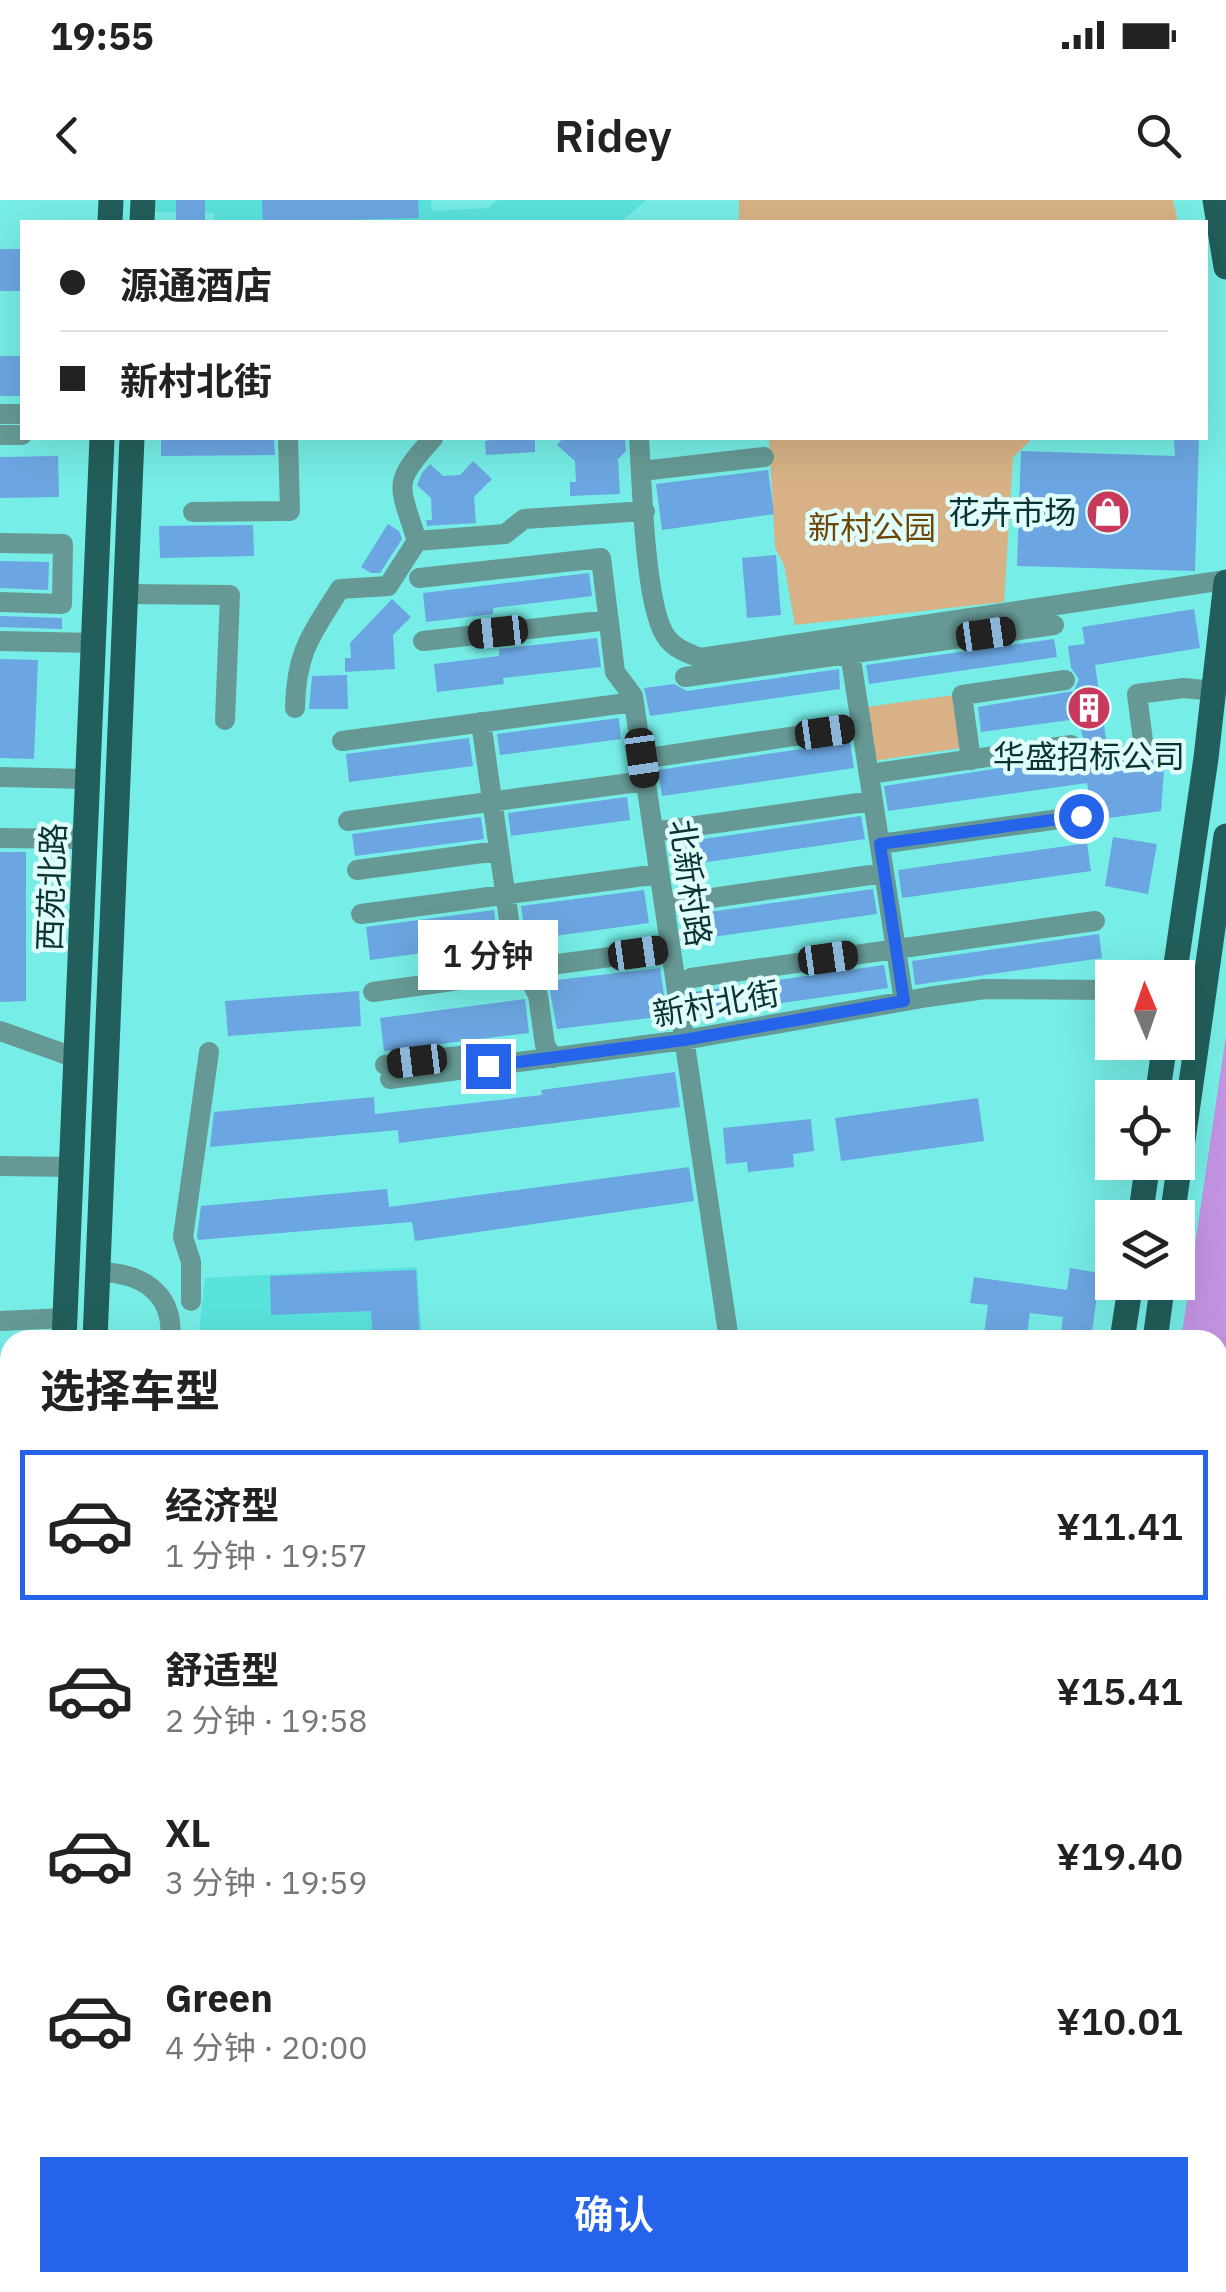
<!DOCTYPE html>
<html lang="zh">
<meta charset="utf-8">
<style>
:root{--surface:#fff;--page:#f6f6f6;--text:#222;--muted:#767676;--line:#e0e0e0;--accent:#2563eb}
body{margin:0;font-family:"IBM Plex Sans","Noto Sans SC",sans-serif;background:var(--page);color:var(--text);height:100vh;display:flex;flex-direction:column;font-size:38px;white-space:nowrap}
*{box-sizing:border-box;margin:0}
p{font-size:32px;color:var(--muted)}
.icon{flex:none;width:55px;height:55px;fill:none;stroke:currentColor;stroke-width:2;stroke-linecap:round;stroke-linejoin:round}
.map{position:relative;flex:1;overflow:hidden}
.details{position:absolute;left:0px;top:1130px;width:1228px;height:962px;display:flex;flex-direction:column;background:var(--surface);border-radius:30px 30px 0 0;box-shadow:0 10px 40px #0002}
.details>*{flex:none}
.banner{position:absolute;left:20px;top:20px;width:1188px;height:220px;border-radius:0px;box-shadow:0 10px 40px #0002;display:grid;align-content:center;height:220px;padding:0 40px;background:var(--surface)}
.needle{width:65px;rotate:358deg}
.tools{position:absolute;left:1095px;top:760px;display:grid;gap:20px}
.tools a{display:grid;place-items:center;width:100px;height:100px;border-radius:0px;background:var(--surface);box-shadow:0 10px 40px #0002;font-size:50px}
.end{position:absolute;width:45px;height:45px;margin:-22px;border:12px solid #2563eb;background:#fff;box-shadow:0 0 0 5px #fff}
.from{border-radius:50%}
.bubble{position:absolute;height:70px;border-radius:0px;background:var(--surface);box-shadow:0 10px 40px #0002;font-size:32px;font-weight:600;line-height:70px;text-align:center}
.car{position:absolute;width:30px;height:60px;margin:-30px -15px;border-radius:12px;box-shadow:0 0 8px 2px #0007;background:linear-gradient(#222 24%,#8ab4d8 0 40%,#222 0 76%,#8ab4d8 0 86%,#222 0)}
.banner b{display:flex;align-items:center;gap:35px;height:95px;font-size:38px}
.banner b+b{border-top:2px solid var(--line)}
.banner i{width:25px;height:25px;background:var(--text)}
ul{padding:0;list-style:none}
li{display:flex;align-items:center;gap:30px;height:150px;margin:0 20px 15px;padding:0 20px;border:5px solid transparent;border-radius:0px}
li div{flex:1}
li b{display:block;font-size:38px}
li em{font-style:normal;font-weight:600}
li.on{border-color:var(--accent)}
li>.icon{width:90px;height:90px;stroke-width:1.5}
h2{padding:0 40px;font-size:45px;line-height:120px}
.primary-button{display:flex;gap:20px;margin-top:auto;padding:20px 40px}
.primary-button a{flex:1;height:115px;border-radius:0px;background:var(--accent);color:#fff;font-size:40px;font-weight:600;line-height:115px;text-align:center}
.status{display:flex;justify-content:space-between;align-items:center;height:70px;padding:0 50px;background:var(--surface);direction:ltr}
.status svg{height:28px;fill:currentColor}
header{display:flex;justify-content:space-between;align-items:center;height:130px;padding:0 40px;background:var(--surface);font-size:45px;font-weight:600}
.map>svg:first-child{display:block}
.built{fill:#5ae2dc}
.green{fill:#d8b286}
.water{fill:#c394e3}
.building{fill:#6ca6e2}
.lines{fill:none;stroke-linecap:round;stroke-linejoin:round}
.minor{stroke:#669995;stroke-width:20}
.major{stroke:#225e5b;stroke-width:25}
.route{stroke:#2563eb;stroke-width:12}
.labels{text-anchor:middle;dominant-baseline:central;stroke-width:9;stroke-linejoin:round;paint-order:stroke}
.poi-label{font-size:32px;fill:#0c3331;stroke:#dffefc;text-anchor:end}
.park-label{font-size:32px;fill:#6f4606;stroke:#dffefc}
.street-label{font-size:32px;fill:#0c3331;stroke:#dffefc}
</style>
<div class="status"><b>19:55</b><svg viewBox="0 0 49 12"><path d="M0 12V9h3v3zM5 12V6h3v6zM10 12V3h3v9zM15 12V0h3v12zM26 1h20v11H26zM47 4h2v5h-2z"/></svg></div>
<header><svg class="icon" aria-label="back" viewBox="0 0 24 24"><path d="M15 5l-7 7 7 7"/></svg>Ridey<svg class="icon" aria-label="search" viewBox="0 0 24 24"><circle cx="10" cy="10" r="6"/><path d="M15 15l6 6"/></svg></header>
<div class="map">
<svg width="1226" height="2092" viewBox="0 0 1226 2092">
<rect width="100%" height="100%" fill="#76ede6"/>
<path class="built" d="M156,0H431L432,11L488,8L498,0H646L621,22H214V13L156,12Z
M417,1067L422,1140H198L205,1078Z"/>
<path class="green" d="M739,0H1173L1178,22H739Z
M769,238H1033L1013,257L1004,402L795,425L784,365L775,348Z
M954,495L961,548L873,561L866,507Z"/>
<path class="water" d="M1226,835V2092H1052L1054,2083L1218,2082V1140H1181Z"/>
<path class="building" d="M176,0H205V22H176Z
M262,0H418L419,18L263,22Z
M0,49H22V91H0Z
M0,156H22V196H0Z
M161,238H274L275,255L161,256Z
M491,238H535V252L486,255L485,241L491,240Z
M563,238H625L626,251L618,259L620,294L570,296V282H576L575,261L557,245Z
M1174,238H1199L1195,371L1017,366L1021,251L1175,256Z
M58,256L59,297L0,298V257Z
M473,261L492,279L474,297L476,323L427,326L426,320H432L431,298L417,285L422,273L430,264L443,276L460,275Z
M768,270L774,314L662,330L656,284Z
M388,324L399,331L402,339L380,373H371L361,367Z
M253,325L254,356L160,358L159,326Z
M776,355L781,415L747,418L742,358Z
M0,361L49,362L48,390L0,388Z
M589,373L592,396L493,408V414L426,422L423,393Z
M392,399L411,417L393,435L395,469L345,472V458H351L350,443Z
M1194,409L1200,448L1095,465L1108,552L1132,549L1144,555L1155,547L1165,556L1161,611L1094,620L1087,583L888,611L884,586L1083,555L1085,544L1078,519L981,532L978,507L1074,491L1079,479L1071,468L1068,446L1085,444L1082,427Z
M0,416L62,418V429L0,427Z
M597,438L601,467L503,478L504,484L437,492L434,464L499,456V449Z
M1054,439L1057,457L869,484L866,465Z
M0,459L38,460L34,559L0,558Z
M839,469L840,489L650,516L644,488L674,484L687,491Z
M347,475L348,509H309L312,476Z
M619,518L621,539L500,555L497,534Z
M469,538L473,566L349,582L346,554Z
M850,542L854,568L662,596L658,570Z
M627,597L630,620L511,636L508,613Z
M861,616L865,639L672,667L669,644Z
M481,617L484,639L355,656L352,634Z
M1113,637L1157,644L1148,694L1105,686Z
M1087,643L1091,671L902,698L898,670Z
M0,652H26V801L0,802Z
M873,689L877,714L684,741L681,716Z
M644,690L649,723L526,740L521,706Z
M494,710L498,743L370,760L366,727Z
M1099,734L1102,758L915,785L912,761Z
M884,765L888,788L696,815L693,792Z
M660,768L667,816L557,829L548,781Z
M359,791L361,826L228,836L225,801Z
M525,799L529,833L384,851L380,818Z
M675,872L680,907L399,943L398,930L210,947L214,912L374,897L375,914L542,895L541,890Z
M978,898L984,941L841,961L835,918Z
M811,919L814,951L793,954L794,967L748,972L747,962L726,964L723,928Z
M689,967L694,1001L415,1041L412,1022L198,1040L197,1036L201,1006L387,989L389,1007Z
M1070,1068L1100,1073L1091,1140H1060L1063,1117L1030,1113L1026,1140L984,1134L988,1105L970,1103L974,1077L1067,1090Z
M416,1070L420,1140H373L371,1111L271,1115L270,1076Z"/>
<g class="lines">
<path class="minor" d="M0,214H22
M0,235H22
M639,238C642,279 644,409 667,438C675,449 688,453 700,458L1226,380
M642,271L764,257
M193,312L290,311L288,238
M417,341C399,283 391,285 433,238
M0,343L63,344L62,404L0,402
M419,378L601,358L615,472L633,496L729,1140
M125,394L230,395L225,520
M0,441L94,443
M423,441L609,420
M850,453L904,801
M685,477L1054,425
M295,508C296,452 311,435 340,389L388,386L417,341L505,334L524,319L645,311
M481,522L513,748L538,795L545,845L553,858
M342,541L634,502
M1143,541L1137,494L1184,488L1214,491
M642,559L862,526
M971,560L962,495L1065,480
M869,574L1071,545
M0,577L88,579
M348,621L645,581
M653,632L873,601
M0,638L85,639
M880,644L1081,616
M357,670L497,651
M664,705L884,673
M361,714L659,674
M543,766L670,749
M691,778L1095,721
M373,792L525,771
M1178,800L1203,805
M0,831L76,858
M385,865L492,852
M390,879L684,840L928,797L985,789L1112,790
M0,966L71,967
M97,1072C140,1072 175,1092 170,1140
M191,1101V1062L183,1037L209,852
M0,1121L65,1118
M0,1817L5,1699L10,1682
M548,2082L594,2092
M832,2082L882,2092
M216,2092L219,2082
M247,2092L250,2082
M437,2092L439,2082
M506,2092L508,2082
M747,2092L749,2082"/>
<path class="major" d="M1215,0L1226,67
M110,22L111,0
M142,22L143,0
M1174,778L1206,558L1226,382
M1157,898L1165,842
M1140,1018L1148,962
M1172,1018L1226,636
M64,1140L102,238
M95,1140L132,238
M1122,1140L1131,1082
M1155,1140L1163,1082
M0,1375L10,1377
M0,1400L10,1402
M1218,1616L1226,1618
M1218,1650L1226,1652
M22,2092V2082
M52,2092L53,2082
M972,2092L974,2082
M1003,2092L1005,2082"/>
</g>
<g class="lines">
<path class="route" d="M488,866L684,840L904,801L880,644L1081,616"/>
</g>
<defs>
<symbol id="shop-disc" viewBox="-11 -11 22 22"><circle r="9.5" fill="#c8395c" stroke="#dffefc"/><path d="M-5-2.5h2.3a2.7 3.5 0 0 1 5.4 0H5L5.5 6h-11ZM-1.5-2.5h3a1.5 2.3 0 0 0-3 0Z" fill="#fff"/></symbol>
<symbol id="building-disc" viewBox="-11 -11 22 22"><circle r="9.5" fill="#c8395c" stroke="#dffefc"/><path d="M-4-6H4V6H1V3H-1V6H-4ZM-2.5-4.3h1.7v1.8h-1.7ZM.8-4.3h1.7v1.8H.8ZM-2.5-1h1.7V.8h-1.7ZM.8-1h1.7V.8H.8Z" fill="#fff"/></symbol>
</defs>
<g fill-rule="evenodd">
<use href="#shop-disc" x="1083" y="287" width="50" height="50"/>
<use href="#building-disc" x="1064" y="483" width="50" height="50"/>
</g>
<g class="labels">
<g class="poi-label">
<text x="1076" y="312">花卉市场</text>
<text x="1089" y="556" text-anchor="middle">华盛招标公司</text>
</g>
<g class="park-label">
<text x="872" y="327">新村公园</text>
</g>
<g class="street-label">
<text transform="translate(691 683) rotate(82)">北新村路</text>
<text transform="translate(51 687) rotate(-88)">西苑北路</text>
<text transform="translate(716 803) rotate(-10)">新村北街</text>
</g>
</g>
</svg>
<div class="tools">
<a><svg class="needle" viewBox="-14 -14 28 28"><path d="M0-13l5 13h-10z" fill="#e53935"/><path d="M0 13l5-13h-10z" fill="#767676"/></svg></a>
<a><svg class="icon" aria-label="locate" viewBox="0 0 24 24"><circle cx="12" cy="12" r="6"/><path d="M12 2v4M12 18v4M2 12h4M18 12h4"/></svg></a>
<a><svg class="icon" aria-label="layers" viewBox="0 0 24 24"><path d="M12 4l9 5-9 5-9-5zM3 14l9 5 9-5"/></svg></a>
</div>
<i class="end from" style="left:1081px;top:616px"></i>
<i class="end" style="left:488px;top:866px"></i>
<div class="bubble" style="left:418px;top:720px;width:140px">1 分钟</div>
<i class="car" style="left:498px;top:432px;rotate:264deg"></i>
<i class="car" style="left:986px;top:434px;rotate:82deg"></i>
<i class="car" style="left:825px;top:532px;rotate:82deg"></i>
<i class="car" style="left:642px;top:558px;rotate:172deg"></i>
<i class="car" style="left:638px;top:753px;rotate:82deg"></i>
<i class="car" style="left:828px;top:758px;rotate:82deg"></i>
<i class="car" style="left:417px;top:861px;rotate:263deg"></i>
<div class="banner">
<b><i class="from"></i>源通酒店</b>
<b><i></i>新村北街</b>
</div>
<section class="details">
<h2>选择车型</h2>
<ul>
<li class="on"><svg class="icon" aria-label="car" viewBox="0 0 24 24"><path d="M5 17H2v-5l4-1 3-4h7l3 4 3 1v5h-3M9 17h6M6 11h13"/><circle cx="7" cy="17" r="2"/><circle cx="17" cy="17" r="2"/></svg><div><b>经济型</b><p>1 分钟 · 19:57</p></div><em>¥11.41</em></li>
<li><svg class="icon" aria-label="car" viewBox="0 0 24 24"><path d="M5 17H2v-5l4-1 3-4h7l3 4 3 1v5h-3M9 17h6M6 11h13"/><circle cx="7" cy="17" r="2"/><circle cx="17" cy="17" r="2"/></svg><div><b>舒适型</b><p>2 分钟 · 19:58</p></div><em>¥15.41</em></li>
<li><svg class="icon" aria-label="car" viewBox="0 0 24 24"><path d="M5 17H2v-5l4-1 3-4h7l3 4 3 1v5h-3M9 17h6M6 11h13"/><circle cx="7" cy="17" r="2"/><circle cx="17" cy="17" r="2"/></svg><div><b>XL</b><p>3 分钟 · 19:59</p></div><em>¥19.40</em></li>
<li><svg class="icon" aria-label="car" viewBox="0 0 24 24"><path d="M5 17H2v-5l4-1 3-4h7l3 4 3 1v5h-3M9 17h6M6 11h13"/><circle cx="7" cy="17" r="2"/><circle cx="17" cy="17" r="2"/></svg><div><b>Green</b><p>4 分钟 · 20:00</p></div><em>¥10.01</em></li>
</ul>
<div class="primary-button"><a>确认</a></div>
</section>
</div>
